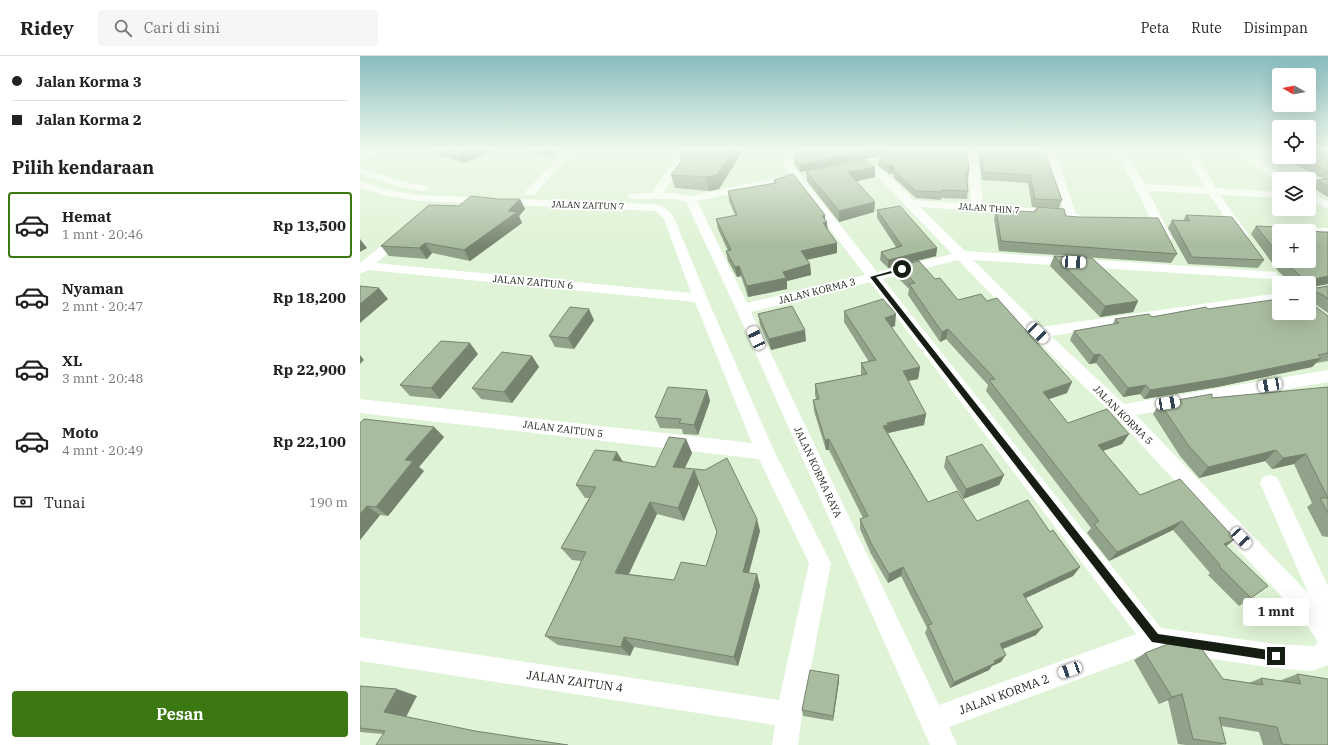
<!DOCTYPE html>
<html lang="id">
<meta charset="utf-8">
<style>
:root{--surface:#fff;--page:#f6f6f6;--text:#222;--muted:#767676;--line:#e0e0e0;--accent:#3b7812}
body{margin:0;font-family:"IBM Plex Serif",serif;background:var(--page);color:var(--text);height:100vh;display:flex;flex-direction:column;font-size:15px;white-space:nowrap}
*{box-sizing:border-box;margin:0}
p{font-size:13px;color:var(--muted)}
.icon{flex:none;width:22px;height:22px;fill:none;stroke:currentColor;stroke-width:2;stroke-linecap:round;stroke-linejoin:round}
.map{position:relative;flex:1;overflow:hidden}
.panel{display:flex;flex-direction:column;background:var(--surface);width:360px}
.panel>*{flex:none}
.banner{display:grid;align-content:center;height:88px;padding:0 12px;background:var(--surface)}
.needle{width:26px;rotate:279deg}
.buttons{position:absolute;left:912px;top:12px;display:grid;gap:8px}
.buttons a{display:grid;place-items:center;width:44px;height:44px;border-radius:4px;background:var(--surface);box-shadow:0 4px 16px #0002;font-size:20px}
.end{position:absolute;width:18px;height:18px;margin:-9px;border:5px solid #161e13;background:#fff;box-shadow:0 0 0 2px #fff}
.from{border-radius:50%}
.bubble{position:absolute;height:28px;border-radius:4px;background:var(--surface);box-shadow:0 4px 16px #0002;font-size:13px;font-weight:800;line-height:28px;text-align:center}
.car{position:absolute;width:12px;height:24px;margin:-12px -6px;border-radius:5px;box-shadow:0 0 3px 1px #0007;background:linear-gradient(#fff 24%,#345 0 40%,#fff 0 76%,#345 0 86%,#fff 0)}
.banner b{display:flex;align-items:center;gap:14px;height:38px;font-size:15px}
.banner b+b{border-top:1px solid var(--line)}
.banner i{width:10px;height:10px;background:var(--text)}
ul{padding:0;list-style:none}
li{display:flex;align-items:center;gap:12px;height:66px;margin:0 8px 6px;padding:0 4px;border:2px solid transparent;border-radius:4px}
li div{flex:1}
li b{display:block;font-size:15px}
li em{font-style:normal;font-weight:800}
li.on{border-color:var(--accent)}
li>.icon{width:36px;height:36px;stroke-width:1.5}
h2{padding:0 12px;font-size:18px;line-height:48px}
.pay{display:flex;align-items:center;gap:10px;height:44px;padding:0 12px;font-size:15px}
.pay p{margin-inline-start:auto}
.button{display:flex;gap:8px;margin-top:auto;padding:8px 12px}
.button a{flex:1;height:46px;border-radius:4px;background:var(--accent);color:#fff;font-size:16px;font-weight:800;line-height:46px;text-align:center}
header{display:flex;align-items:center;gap:24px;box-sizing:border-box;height:56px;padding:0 20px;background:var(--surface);border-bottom:1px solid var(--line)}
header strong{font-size:19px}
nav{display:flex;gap:22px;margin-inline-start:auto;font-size:14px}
.search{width:280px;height:36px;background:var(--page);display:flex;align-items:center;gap:10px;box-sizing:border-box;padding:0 14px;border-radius:4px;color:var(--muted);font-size:15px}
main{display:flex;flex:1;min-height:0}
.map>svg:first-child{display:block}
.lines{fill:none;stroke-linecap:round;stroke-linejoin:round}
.street{fill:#fff;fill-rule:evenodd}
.wall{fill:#90a289;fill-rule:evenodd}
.shaded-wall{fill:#76846f}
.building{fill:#a8bc9f;stroke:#76846f;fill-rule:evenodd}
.route{fill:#161e13}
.labels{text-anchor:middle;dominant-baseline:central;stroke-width:4;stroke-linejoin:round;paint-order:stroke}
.far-street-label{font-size:9px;fill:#161e13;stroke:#fff}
.street-label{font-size:10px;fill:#161e13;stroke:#fff}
.near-street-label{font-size:12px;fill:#161e13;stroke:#fff}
</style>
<header>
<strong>Ridey</strong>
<div class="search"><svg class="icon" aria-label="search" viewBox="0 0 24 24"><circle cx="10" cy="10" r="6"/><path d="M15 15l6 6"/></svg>Cari di sini</div>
<nav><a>Peta</a><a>Rute</a><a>Disimpan</a></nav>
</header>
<main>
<section class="panel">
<div class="banner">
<b><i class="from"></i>Jalan Korma 3</b>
<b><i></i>Jalan Korma 2</b>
</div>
<h2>Pilih kendaraan</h2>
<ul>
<li class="on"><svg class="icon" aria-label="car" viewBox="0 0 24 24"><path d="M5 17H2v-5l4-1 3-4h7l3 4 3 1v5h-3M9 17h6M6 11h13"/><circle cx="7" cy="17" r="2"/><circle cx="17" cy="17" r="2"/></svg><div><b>Hemat</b><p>1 mnt · 20:46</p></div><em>Rp 13,500</em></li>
<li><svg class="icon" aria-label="car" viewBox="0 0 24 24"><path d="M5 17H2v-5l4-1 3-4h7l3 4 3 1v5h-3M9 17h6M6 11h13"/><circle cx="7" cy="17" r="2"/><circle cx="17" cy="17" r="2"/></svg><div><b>Nyaman</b><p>2 mnt · 20:47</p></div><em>Rp 18,200</em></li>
<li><svg class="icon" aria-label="car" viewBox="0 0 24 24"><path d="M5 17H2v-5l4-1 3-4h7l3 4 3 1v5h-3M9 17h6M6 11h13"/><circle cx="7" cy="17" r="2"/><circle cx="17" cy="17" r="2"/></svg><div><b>XL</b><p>3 mnt · 20:48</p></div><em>Rp 22,900</em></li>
<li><svg class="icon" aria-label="car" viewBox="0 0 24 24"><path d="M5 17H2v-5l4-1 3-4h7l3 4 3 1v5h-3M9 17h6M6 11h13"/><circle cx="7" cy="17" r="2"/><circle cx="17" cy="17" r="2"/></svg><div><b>Moto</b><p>4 mnt · 20:49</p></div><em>Rp 22,100</em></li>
</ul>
<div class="pay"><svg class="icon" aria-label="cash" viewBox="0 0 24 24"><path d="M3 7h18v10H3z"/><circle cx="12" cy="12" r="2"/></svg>Tunai<p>190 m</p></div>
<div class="button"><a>Pesan</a></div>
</section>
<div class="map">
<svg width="968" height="689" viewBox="0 0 968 689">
<rect width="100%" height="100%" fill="#dff3d6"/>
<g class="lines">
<path class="street" d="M8,94H21L20,96L0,103V97Z
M205,94H215L174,139H166L164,137L166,135Z
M321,94H331L303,137H314L330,140L429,119L423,109L428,94H438L433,109L517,216L592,198L519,122L503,110L502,108L503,106C517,103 544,134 553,144L611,148L607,94H617L623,149L703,154L685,94H695L716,158L723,160L725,163L723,166L719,167L706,161L560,151L605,195L916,216L918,219L916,222L911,223L613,204L681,271L919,237V245L691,280L764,348L968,314V326L776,359L948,537L900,427L903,421L910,419L917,421L968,530V609L952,615L916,612L795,595L589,671L597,689H570L376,253L326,146L314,143H273L269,142L267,140L269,138L292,137ZM433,125L505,219L387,247L337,145ZM598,204L673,281L755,360L945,566L958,586L955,590L916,588L801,572L523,223ZM510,226L776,578L579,649L391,256Z
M755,94H765L785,128L844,131L823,94H833L856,132L919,136V142L860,139L889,179L887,182H879L849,138L788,135L812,182L810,185H802L775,131Z
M877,94H887L928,123H919V125L881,100Z
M0,112L45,126L67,130L69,132L63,135L39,131L0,118Z
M0,125L29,134L59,139L293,148L304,151L313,159L347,242L414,395L471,507L442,658L438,689H412L415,669L0,605V581L419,644L449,507L399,403L0,357V343L392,387L335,246L8,214L0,218V207L37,177H45L47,180L45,183L16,207L331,237L304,163L296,155L59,145L27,140L0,132Z
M949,136L968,145V153L949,144Z
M949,172H968V180H949V175H944Z"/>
</g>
<path class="wall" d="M63,94H142L135,97L133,94L104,107Z
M161,94H197L190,101Z
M321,94H383L359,133L349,135L315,132L311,119L321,106L319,98Z
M438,94H607L609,115L608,123H607L608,135L607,143L581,142V144L556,142L534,122L533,117L529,118L518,110L519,102L530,98H528L451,114L515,121L496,125L515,146L514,156L479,166L447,125L446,115L440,116L435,109L434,101Z
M618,94H684L702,144L699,152L672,151L668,127L622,124Z
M958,94H968V101Z
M923,101H949L968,104V141L952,131L957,124L964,123L924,103Z
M414,124L465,163L468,174L477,197L447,204L450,208L451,219L427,225V233L388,241L381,220L377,221L368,205L366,195H368L358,173L356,163L375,159L369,145L368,135L414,128Z
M139,143H160L165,153L159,160L162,167L110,205L72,197L67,203L29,200L21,190L99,150Z
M677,151L706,160L817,198L811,207L639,195L634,163L636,154L674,156L675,154H676Z
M517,154L577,192L576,200L528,212L520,204L521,196L536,191L517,162Z
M826,159L904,204L898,212L828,208L808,172L812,164L823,165Z
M896,170L919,175V205H949L963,176H968V228L955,230L957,232L968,230V257L955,248H954L953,249L968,260V305L956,307L952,311L857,331L784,343L780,338L763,341L736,307L729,308L710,284L714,275L753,268L755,263L792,261L848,253L949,257V227H931L918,215L891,178Z
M694,200L778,245L773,256L740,261L690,210Z
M538,210L575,223L598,244L707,337L688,343L708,367L769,378L762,388L743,395L780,439L875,483L866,490L891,542L879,550L848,519L850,517L813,474L749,505L727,477L731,472L626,335L628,329L586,283L580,286L548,239L549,233L537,221Z
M484,255L535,270L531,271L560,311L558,323L548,325L566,358L564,369L528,377L568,446L617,465L690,476L720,511L713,520L666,542L676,579L643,593L641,606L632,610L629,614L590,632L565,577L567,572L541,520L528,527L511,498L500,473V463L503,462L469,394H466L454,355L453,344L456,343L455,339V328L501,319V307L509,306L484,266Z
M398,258L446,285L411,294L400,269Z
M234,264L214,293L195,291L189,280Z
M118,298L80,343L50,340L40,329Z
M172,300L179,311L152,347L121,343L112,332Z
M968,331V481L962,480L947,451L952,447L934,408L912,413L905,405L839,422L820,400L793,358L800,347Z
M347,334L350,345L338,379L323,378L322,373L300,372L295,361Z
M0,367L74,371L84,381L59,411L64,415L28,460L20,459L0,484Z
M326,383L332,397L325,412L400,475L389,517L397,518L400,530L378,610L274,591L270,600L198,589L185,580L221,505L212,504L201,492L229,442H225L216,429L263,406L295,411ZM339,428L357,476L346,510L314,524L269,518L297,458L324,465Z
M586,401L644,419L639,429L603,443L584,411Z
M785,597L863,623L889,627L901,622L919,625L937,618L968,689H903L899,676L861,670L866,688L861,689H826L818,688L808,644L799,648L774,604Z
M479,619V625L473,665L443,660L442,654Z
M0,630L57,640L23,678L0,676Z"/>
<path class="shaded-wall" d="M108,94H133L104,107L99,97Z
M134,94H142L135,97Z
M187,94H197L190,101Z
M373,94H383L359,133L349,135L346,121Z
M511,94H529L528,98L440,116L439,109Z
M533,109V117L529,118V110Z
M515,111V121L488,127V116Z
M160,143L165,153L159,160L162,167L110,205L104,194Z
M515,146L514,156L479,166V155Z
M465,159V166H467L468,176L463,177L462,160Z
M0,183L7,192L0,196Z
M65,187L72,197L67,203L59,192Z
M477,187V197L441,205V195Z
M577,192L576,200L528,212V204Z
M450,208L451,219L427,225V233L388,241L387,230L423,216Z
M379,210L381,220L377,221L375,211Z
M968,220V228L952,231L955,223Z
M19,232L28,243L0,267V248Z
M778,245L773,256L740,261L745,250Z
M229,253L234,264L214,293L208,282Z
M536,258L535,270L524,274L525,262Z
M588,273L586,283L580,286L582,276Z
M445,274L446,285L411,294L409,283Z
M110,287L118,298L80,343L71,332Z
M740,298L736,307L729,308L734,299Z
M0,299L4,304L0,308Z
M172,300L179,311L152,347L144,336Z
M961,302L952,311L857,331L784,343L790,334Z
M560,311L558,323L542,326L543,315Z
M712,326L707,337L678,347L683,336Z
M786,329L780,338L763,341L768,332Z
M347,334L350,345L338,379L334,369Z
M566,358L564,369L528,377L523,370L527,367Z
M74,371L84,381L59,411L64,415L28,460L16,451L45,404Z
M769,378L762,388L731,399L738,389Z
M326,383L332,397L319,424L313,411Z
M469,383V394H466L465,384Z
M916,394L905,405L839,422L848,411Z
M257,396L265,409L253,404Z
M946,398L934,408L912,413L923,402Z
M334,414L339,427L324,465L318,452Z
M644,419L639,429L603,443L606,433Z
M290,446L297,458L264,528L255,517Z
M7,450L20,459L0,484V458Z
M397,463L400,475L386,527L383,516Z
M822,465L813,474L749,505L757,496Z
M875,483L864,492V488Z
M543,511L541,520L528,527L529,518Z
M720,511L713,520L657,546L663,538Z
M397,518L400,530L378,610L374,601Z
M683,571L676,579L635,596L640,588Z
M264,581L274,591L270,600L261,591Z
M646,599L641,606L632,610L629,614L590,632L594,626Z
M479,619V625L473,665V660Z
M37,633L57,640L45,663L24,656Z
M822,638L808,644L799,648L812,641Z"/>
<path class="building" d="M88,94H108L99,97Z
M321,94H373L357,119L346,121L311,119L327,98H319Z
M438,94H511L439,109L434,101Z
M534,94H607L609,115H606L608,135L582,134V136L556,135L534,115L533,109L529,110L519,102L534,97Z
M621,94H684L702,144L675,143L670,119L623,116Z
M949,94H955L968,104V116L939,101H949Z
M505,104L515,111L488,116L515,146L479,155L446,115Z
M433,118L465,159L462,160L467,166L463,167L477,187L441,195L450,208L423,216L426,222L387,230L379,210L375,211L366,195L371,194L356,163L377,159L368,135L416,127L414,124Z
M968,123V130L957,124Z
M111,140L139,143H160L148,155L157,156L104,194L65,187L59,192L21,190L69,149L99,150Z
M540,150L577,192L528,204L521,196L542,190L517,154Z
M677,151L704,153L706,160L719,161L798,162L817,198L641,185L636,154L675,156V154H677Z
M826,159L872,161L904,204L832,201L812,164L830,165Z
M896,170L939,172L942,175H919V199Z
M949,175L963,176H968V220L955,223V231L957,232L968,230V243L963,239L953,235L956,234L949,228V227H948L924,205H949Z
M694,200L732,202L778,245L745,250Z
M559,205L575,223L580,222L598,244L621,238L627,245L637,242L712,326L683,336L708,367L747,353L769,378L738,389L780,439L820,423L875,483L864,488L908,530L891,542L859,510L860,509L822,465L757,496L734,468L739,465L629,324L635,323L588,273L582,276L549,228L555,227L538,210Z
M0,230L19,232L0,248Z
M955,238V246L953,247V249L968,260V297L958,299L961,302L864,322L790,334L786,329L768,332L740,298L734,299L714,275L759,267L755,263L789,258L792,261L846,251L848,253L919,243V257H949V239Z
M523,243L536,258L525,262L560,311L543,315L566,358L527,367L528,369L523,370L568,446L597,435L617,465L668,444L690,476L693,474L720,511L663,538L683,571L640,588L646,599L634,605L635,607L594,626L568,569L572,568L543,511L529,518L512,489L500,463L508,460L469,383L465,384L453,344L459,343L455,328L507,318L501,307L516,304L484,255Z
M432,250L445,274L409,283L398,258Z
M210,251L229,253L208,282L189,280Z
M81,285L110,287L71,332L40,329Z
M142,296L172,300L144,336L112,332Z
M308,331L347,334L334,369L319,367L321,363L295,361Z
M968,331V457L960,442H968L946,398L923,402L916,394L848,411L828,389L800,347L852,338V342Z
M4,363L74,371L45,404L53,405L16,451L7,450L0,458V367Z
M309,381L326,383L313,411L345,414L367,402L397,463L383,516L397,518L374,601L264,581L261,591L185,580L226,496L201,492L236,431L216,429L235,394L257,396L253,404L295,411ZM334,414L357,476L346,510L321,506L314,524L255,517L290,446L318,452Z
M622,388L644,419L606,433L586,401Z
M808,588L842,593L863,623L903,629L901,622L941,628L937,618L968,623V689H931L922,688L917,671L859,661L866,688L833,683L822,638L812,641L785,597Z
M450,614L479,619L473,660L442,654Z
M0,630L37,633L24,656L115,675L208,689H16L25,675L0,672Z"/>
<linearGradient id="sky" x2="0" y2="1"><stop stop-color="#87bcbe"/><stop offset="0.49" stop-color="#f1faed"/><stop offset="1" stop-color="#f1faed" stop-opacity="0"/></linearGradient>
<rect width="968" height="190" fill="url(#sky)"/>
<path class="route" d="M542,212L545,213L544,214L516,221L798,578L916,595L919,597L921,600L919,603L916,605L792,586L510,221Z"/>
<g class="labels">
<g class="far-street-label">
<text transform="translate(228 149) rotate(2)">JALAN ZAITUN 7</text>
<text transform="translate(629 152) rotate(4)">JALAN THIN 7</text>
</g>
<g class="street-label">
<text transform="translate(173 226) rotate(5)">JALAN ZAITUN 6</text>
<text transform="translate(457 235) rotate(-14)">JALAN KORMA 3</text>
<text transform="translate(763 359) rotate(45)">JALAN KORMA 5</text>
<text transform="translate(203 373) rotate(7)">JALAN ZAITUN 5</text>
<text transform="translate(458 416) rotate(65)">JALAN KORMA RAYA</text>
</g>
<g class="near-street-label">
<text transform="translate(215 625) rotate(8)">JALAN ZAITUN 4</text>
<text transform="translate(644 638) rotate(-20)">JALAN KORMA 2</text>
</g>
</g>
</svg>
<div class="buttons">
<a><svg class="needle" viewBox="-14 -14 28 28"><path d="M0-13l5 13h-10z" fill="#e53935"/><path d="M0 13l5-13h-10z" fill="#767676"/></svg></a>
<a><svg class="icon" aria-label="locate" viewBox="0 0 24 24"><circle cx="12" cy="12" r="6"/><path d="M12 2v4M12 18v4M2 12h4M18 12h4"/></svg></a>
<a><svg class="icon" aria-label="layers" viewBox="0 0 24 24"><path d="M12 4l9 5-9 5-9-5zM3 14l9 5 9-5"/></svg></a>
<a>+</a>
<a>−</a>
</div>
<i class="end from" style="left:542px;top:213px"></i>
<i class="end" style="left:916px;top:600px"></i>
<div class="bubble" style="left:883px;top:542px;width:66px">1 mnt</div>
<i class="car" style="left:714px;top:206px;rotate:93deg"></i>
<i class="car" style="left:678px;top:277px;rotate:134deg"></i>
<i class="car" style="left:396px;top:282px;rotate:335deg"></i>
<i class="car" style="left:910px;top:329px;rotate:260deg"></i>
<i class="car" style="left:808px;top:347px;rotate:80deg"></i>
<i class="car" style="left:881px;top:482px;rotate:137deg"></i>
<i class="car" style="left:710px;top:614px;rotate:250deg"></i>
</div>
</main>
